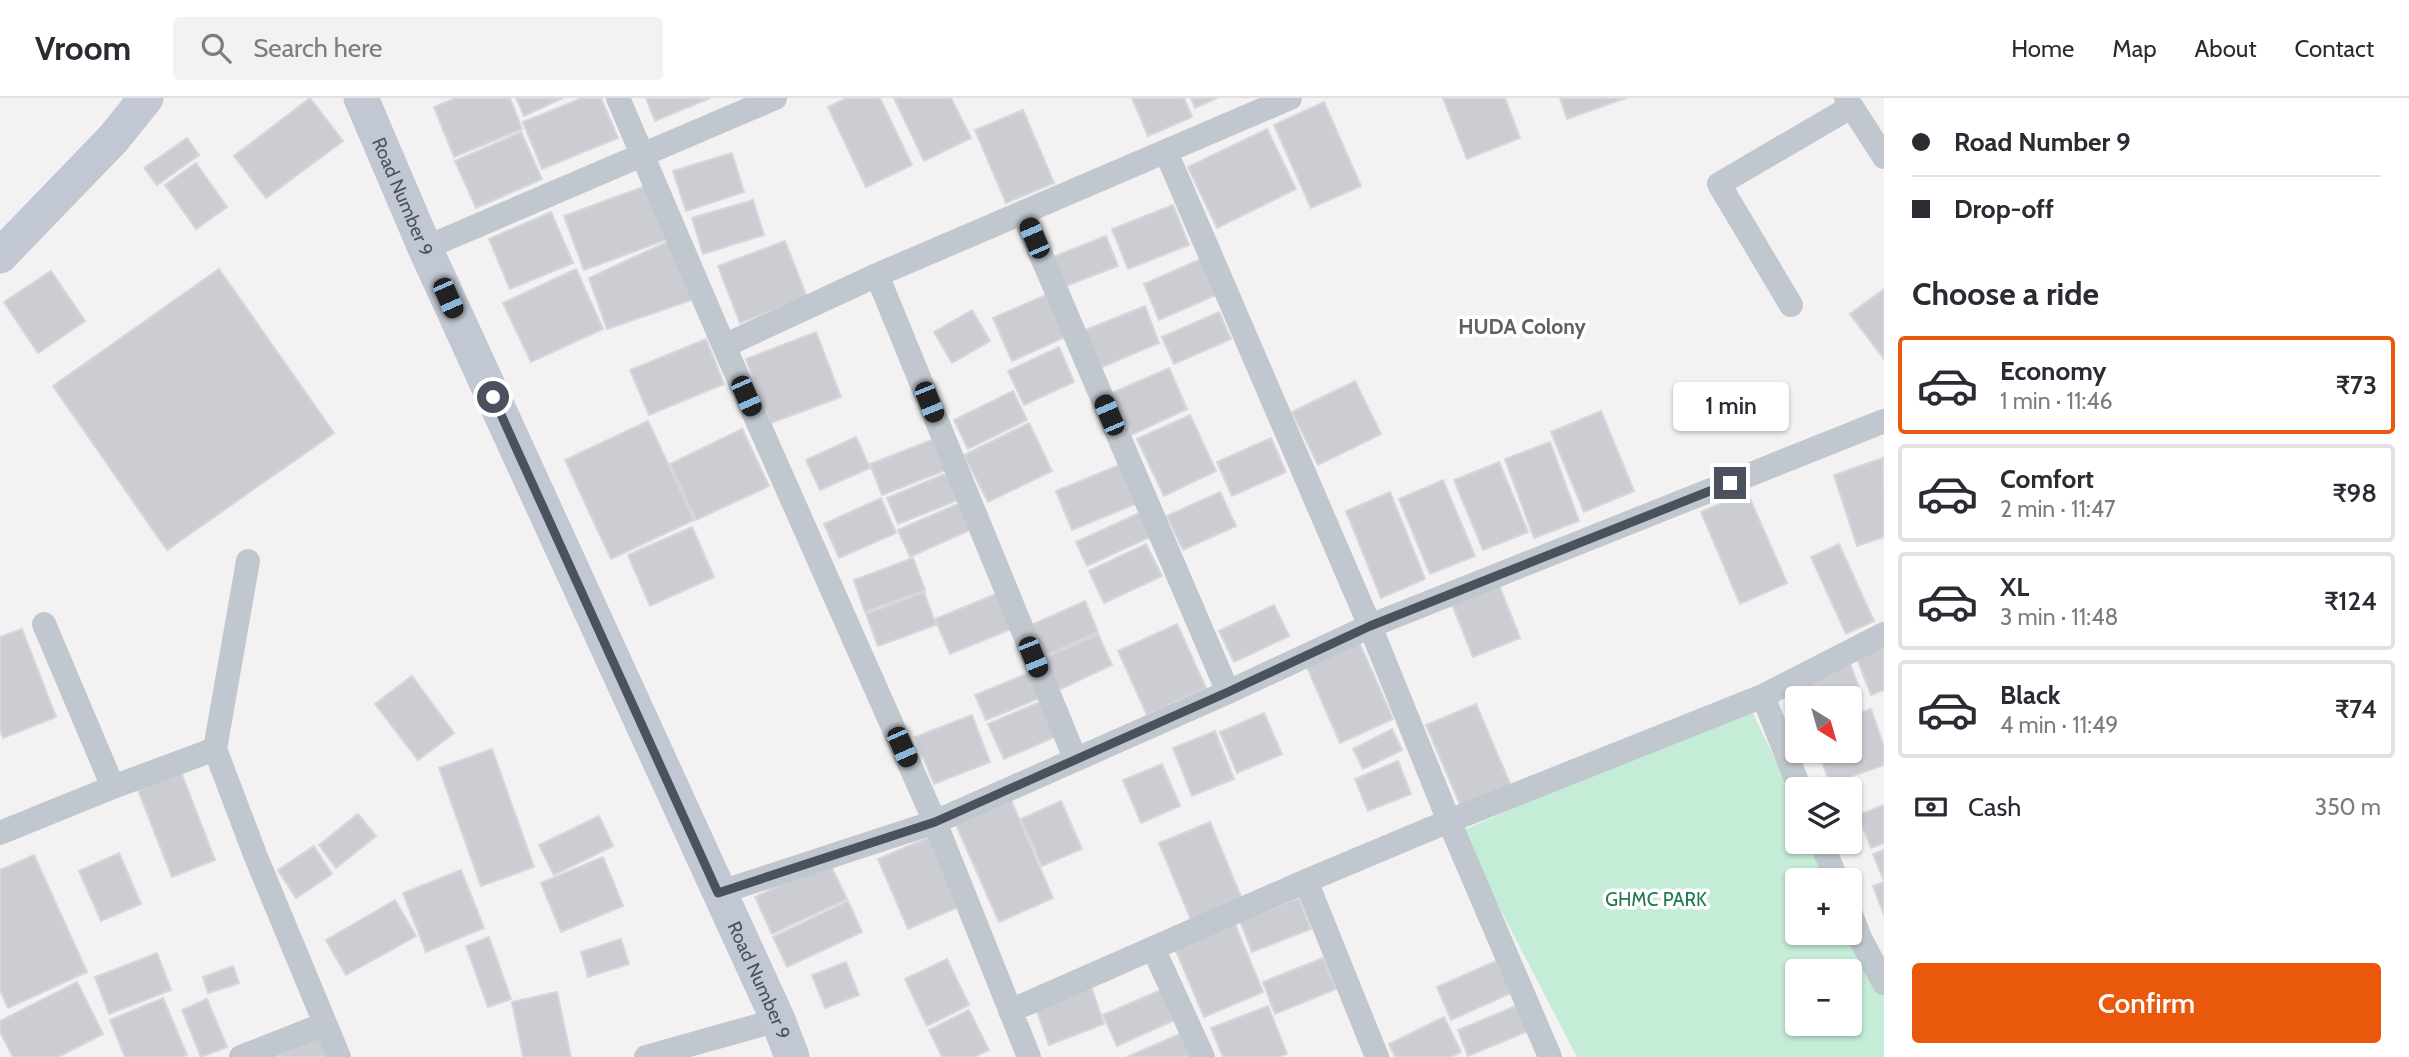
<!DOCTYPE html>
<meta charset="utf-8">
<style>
:root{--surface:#fff;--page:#f2f2f3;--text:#2b2b33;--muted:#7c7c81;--line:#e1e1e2;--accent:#ea580c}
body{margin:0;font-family:Cabin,sans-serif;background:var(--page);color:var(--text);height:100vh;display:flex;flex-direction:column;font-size:26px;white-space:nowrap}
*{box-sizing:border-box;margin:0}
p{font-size:23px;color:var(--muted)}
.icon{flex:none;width:38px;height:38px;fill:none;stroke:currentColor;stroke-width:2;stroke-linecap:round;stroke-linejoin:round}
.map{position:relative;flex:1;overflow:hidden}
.panel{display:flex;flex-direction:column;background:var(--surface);width:525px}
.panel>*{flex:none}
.top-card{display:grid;align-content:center;height:154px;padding:0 28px;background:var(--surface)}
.needle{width:46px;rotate:143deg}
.tools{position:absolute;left:1785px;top:588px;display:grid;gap:14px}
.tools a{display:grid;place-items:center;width:77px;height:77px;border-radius:7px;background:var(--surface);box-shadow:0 2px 5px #0004;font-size:35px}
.end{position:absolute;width:32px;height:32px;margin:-16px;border:9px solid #4a535d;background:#fff;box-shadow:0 0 0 4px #fff}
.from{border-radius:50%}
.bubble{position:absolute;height:49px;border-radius:7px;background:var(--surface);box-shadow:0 2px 5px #0004;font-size:23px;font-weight:600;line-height:49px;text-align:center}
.car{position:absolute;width:21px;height:42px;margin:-21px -10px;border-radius:9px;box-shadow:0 0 5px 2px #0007;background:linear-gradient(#222 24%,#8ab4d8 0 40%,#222 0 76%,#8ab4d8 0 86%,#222 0)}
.top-card b{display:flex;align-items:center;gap:24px;height:66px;font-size:26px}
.top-card b+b{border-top:2px solid var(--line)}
.top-card i{width:18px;height:18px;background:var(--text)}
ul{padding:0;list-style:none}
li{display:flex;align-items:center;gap:21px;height:98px;margin:0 14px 10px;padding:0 14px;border:4px solid var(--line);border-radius:7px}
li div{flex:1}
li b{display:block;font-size:26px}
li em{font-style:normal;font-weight:600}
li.current{border-color:var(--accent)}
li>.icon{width:63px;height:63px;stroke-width:1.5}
h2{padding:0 28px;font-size:32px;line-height:84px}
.pay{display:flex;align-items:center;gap:18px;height:77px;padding:0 28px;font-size:26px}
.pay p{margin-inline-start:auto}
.cta{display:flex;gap:14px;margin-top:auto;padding:14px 28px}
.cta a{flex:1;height:80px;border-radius:7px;background:var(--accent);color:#fff;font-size:28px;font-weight:600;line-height:80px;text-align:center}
header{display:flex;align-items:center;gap:42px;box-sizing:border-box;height:98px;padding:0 35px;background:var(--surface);border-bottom:2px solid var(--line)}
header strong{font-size:33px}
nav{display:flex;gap:38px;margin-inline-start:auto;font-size:24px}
.search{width:490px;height:63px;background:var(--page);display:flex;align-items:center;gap:18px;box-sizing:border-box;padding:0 24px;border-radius:7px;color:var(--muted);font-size:26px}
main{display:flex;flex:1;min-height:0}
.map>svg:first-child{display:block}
.green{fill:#c4ecd6;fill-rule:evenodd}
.building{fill:#cbcdd3;stroke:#d6d7dc;stroke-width:2}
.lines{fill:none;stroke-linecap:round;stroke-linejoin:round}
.street{stroke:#c0c7ce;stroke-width:24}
.secondary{stroke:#c1c8d3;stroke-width:35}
.route{stroke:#4a535d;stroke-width:9}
.labels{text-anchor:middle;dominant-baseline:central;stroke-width:7;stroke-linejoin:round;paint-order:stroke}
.street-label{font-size:19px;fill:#4a535d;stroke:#fff}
.park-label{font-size:19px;fill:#207952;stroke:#fff}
.neighbourhood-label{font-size:21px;font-weight:bold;fill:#5e6165;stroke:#fff}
</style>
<header>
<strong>Vroom</strong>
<div class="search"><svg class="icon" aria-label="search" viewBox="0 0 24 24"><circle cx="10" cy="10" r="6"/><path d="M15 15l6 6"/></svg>Search here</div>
<nav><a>Home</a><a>Map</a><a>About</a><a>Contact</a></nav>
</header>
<main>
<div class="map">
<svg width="1884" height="959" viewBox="0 0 1884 959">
<rect width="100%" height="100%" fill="#f3f1f1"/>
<path class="green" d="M1748,605L1797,707V744H1815L1833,782H1797V835H1850L1884,888V959H1577L1460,734ZM1797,873H1850V926H1797Z"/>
<path class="building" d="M310,0L343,43L266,100L234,58Z
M456,0H510L522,31L454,59L434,9Z
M516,0H563L524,18Z
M582,0H601L618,40L542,71L523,24Z
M646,0H710L655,23Z
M847,0H880L912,67L866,89L828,9Z
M894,0H951L971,40L924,63Z
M1132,0H1184L1192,19L1148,38Z
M1191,0H1217L1195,10Z
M1443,0H1505L1520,40L1467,61Z
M1560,0H1626L1567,21Z
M1324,4L1361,88L1311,110L1274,27Z
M1023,12L1054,85L1006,105L975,32Z
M1267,31L1296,91L1217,130L1188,69Z
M521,34L542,81L476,110L455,63Z
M187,40L199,57L157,87L144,70Z
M732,55L744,94L686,113L673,73Z
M196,65L227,109L196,131L165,87Z
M648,87L668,141L584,172L564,118Z
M753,102L764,137L703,156L692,120Z
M1173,107L1189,147L1128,171L1112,131Z
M551,114L573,165L510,191L489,141Z
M1106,138L1118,168L1061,190L1050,160Z
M671,142L695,201L607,231L589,180Z
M785,143L807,199L740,225L718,168Z
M1203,160L1218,196L1159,222L1144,186Z
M219,171L334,335L167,452L53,288Z
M576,171L603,231L531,264L503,205Z
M51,173L85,223L38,255L4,204Z
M1884,191V261L1850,216Z
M1046,197L1065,239L1012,263L993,220Z
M1145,208L1159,245L1100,270L1085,232Z
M972,212L990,243L952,265L934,234Z
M1219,214L1231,241L1174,266L1162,239Z
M816,234L841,299L771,325L746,261Z
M706,241L724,286L649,317L630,272Z
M1059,249L1074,284L1024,307L1008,273Z
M1169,270L1187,311L1131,337L1112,295Z
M1355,283L1381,336L1318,367L1292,314Z
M1013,293L1027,322L968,351L954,322Z
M1601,313L1634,393L1584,414L1551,334Z
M1190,317L1216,373L1164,398L1137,341Z
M648,323L694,422L611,461L565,362Z
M1029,325L1052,373L988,404L964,357Z
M742,331L769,388L696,422L670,366Z
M856,339L870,370L820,392L806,362Z
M1271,340L1286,374L1232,398L1217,364Z
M934,341L946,372L882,397L870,366Z
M1550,344L1579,423L1534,440L1505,361Z
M1883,360L1884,439L1857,448L1834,377Z
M1499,364L1528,434L1483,452L1454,382Z
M1119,367L1135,406L1072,432L1056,393Z
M947,375L958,402L898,426L887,400Z
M1443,382L1475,458L1430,476L1399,401Z
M1220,394L1236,428L1183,452L1167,418Z
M1390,394L1425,481L1381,500L1346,413Z
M1747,394L1787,485L1740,506L1701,414Z
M881,400L896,435L839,460L824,426Z
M960,405L972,431L910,459L898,432Z
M1141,414L1152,438L1087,468L1076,444Z
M692,429L714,479L650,508L628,457Z
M1146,446L1162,478L1104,505L1089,473Z
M1839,446L1874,523L1846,536L1811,459Z
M913,460L925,492L865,514L854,482Z
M1499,487L1520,540L1473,559L1452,506Z
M924,494L936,527L878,548L866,516Z
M996,496L1011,531L950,556L935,521Z
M1085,503L1098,534L1040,560L1027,529Z
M1274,507L1289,538L1234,564L1219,533Z
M1177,526L1206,590L1147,617L1118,553Z
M22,531L56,619L3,640L0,631V539Z
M1098,536L1112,567L1052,595L1038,563Z
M1359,544L1393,621L1340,645L1306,567Z
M1884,547V592L1871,597L1856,558Z
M1849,563L1862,597L1850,602V600H1799L1793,584Z
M1029,575L1040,600L986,622L975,597Z
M412,578L454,635L418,662L375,606Z
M1042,603L1057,638L1004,661L988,626Z
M1476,606L1511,688L1461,709L1426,627Z
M1871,611L1884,649V667L1830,686L1818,653H1850V618Z
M1264,615L1282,656L1237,675L1220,634Z
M972,617L990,664L934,686L915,639Z
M1392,631L1402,652L1363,671L1353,651Z
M1215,633L1234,681L1192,698L1173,650Z
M492,651L534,769L481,788L439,670Z
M1398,663L1411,696L1368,713L1355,681Z
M1162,666L1180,708L1141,725L1123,682Z
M181,674L215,762L172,779L138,692Z
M1011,702L1053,800L999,824L956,727Z
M1061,703L1082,751L1042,768L1021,721Z
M1884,707V745L1871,750L1858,717Z
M358,716L376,738L336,770L319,747Z
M599,718L613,748L554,777L539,747Z
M1210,724L1242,801L1191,822L1159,745Z
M934,737L963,807L908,831L878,761Z
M314,748L332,776L296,800L278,772Z
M1884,752V781H1883L1873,756Z
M119,755L141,806L101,823L79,773Z
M34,757L87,874L8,910L0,892V772Z
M603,759L623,808L561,834L541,785Z
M829,764L847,801L772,836L755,799Z
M461,772L484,830L426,854L403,795Z
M1884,784V817L1873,788Z
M1299,800L1311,831L1252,854L1240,823Z
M395,802L416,838L346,877L326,842Z
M848,803L862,834L787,869L773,839Z
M1233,821L1263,894L1204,919L1173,846Z
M489,839L511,901L488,909L466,848Z
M621,841L629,866L588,879L581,854Z
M157,855L171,892L109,916L95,879Z
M1323,860L1336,891L1275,916L1263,884Z
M947,861L969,907L927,928L905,881Z
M1496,863L1511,895L1451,922L1437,889Z
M846,864L859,897L825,910L812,877Z
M233,868L239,885L208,895L203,879Z
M77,884L103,936L58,959H13L0,934V923Z
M1091,888L1104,926L1049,947L1035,908Z
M1163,891L1177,921L1117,948L1103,917Z
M557,894L571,959H523L512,904Z
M163,900L187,957L181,959H125L110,922Z
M207,901L227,949L201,959L182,912Z
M1518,907L1528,933L1468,958L1458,932Z
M1268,908L1287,956L1278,959H1223L1211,930Z
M969,912L989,952L974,959H942L929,932Z
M1444,919L1461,954L1451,959H1395L1389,946Z
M1182,935L1192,959H1127Z
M322,938L331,959H275Z"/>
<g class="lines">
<path class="street" d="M618,0L724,248L935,724L1029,959
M1846,0L1884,59
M1166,54L1370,528L1449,723L1550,959
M1023,115L1228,594
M425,150L775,0
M877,177L1075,660
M1791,207L1719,86L1851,9
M724,248L877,177L1290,0
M248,463L215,651L256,759L339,959
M44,526L113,689
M1763,598L1884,536
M0,735L113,689L215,651
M1821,744L1837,782
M1306,783L1377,959
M718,795L935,724L1228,594L1370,528L1884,323
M1850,814L1860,840L1884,885
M1153,850L1203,959
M1010,913L1306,783L1449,723L1763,598L1800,691
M241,959L325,926
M646,959L778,922"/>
<g class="secondary">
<path id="s1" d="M361,0L425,150L778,922L792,959"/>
<path d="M0,158L113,41L146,0"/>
</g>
</g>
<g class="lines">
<path class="route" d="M493,299L718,795L935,724L1228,594L1370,528L1730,385"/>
</g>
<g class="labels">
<g class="street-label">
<text stroke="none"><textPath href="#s1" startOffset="107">Road Number 9</textPath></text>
<text stroke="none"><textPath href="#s1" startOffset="968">Road Number 9</textPath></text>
</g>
<g class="park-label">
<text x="1656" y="801">GHMC PARK</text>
</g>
<g class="neighbourhood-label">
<text x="1522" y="228">HUDA Colony</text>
</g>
</g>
</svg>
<div class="tools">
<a><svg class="needle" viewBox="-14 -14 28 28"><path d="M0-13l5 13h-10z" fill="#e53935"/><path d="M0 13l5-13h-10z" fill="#7c7c81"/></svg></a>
<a><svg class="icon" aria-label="layers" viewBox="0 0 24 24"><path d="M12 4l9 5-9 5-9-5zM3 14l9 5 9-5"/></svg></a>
<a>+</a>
<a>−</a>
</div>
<i class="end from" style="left:493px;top:299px"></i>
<i class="end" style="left:1730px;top:385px"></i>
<div class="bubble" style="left:1673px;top:284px;width:116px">1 min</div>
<i class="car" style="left:1034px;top:140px;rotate:337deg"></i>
<i class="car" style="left:448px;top:200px;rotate:156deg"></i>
<i class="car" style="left:746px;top:298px;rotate:156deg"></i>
<i class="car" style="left:929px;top:304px;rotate:158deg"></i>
<i class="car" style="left:1109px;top:317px;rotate:337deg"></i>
<i class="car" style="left:1033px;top:559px;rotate:158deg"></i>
<i class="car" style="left:902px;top:649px;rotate:156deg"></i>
</div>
<section class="panel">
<div class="top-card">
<b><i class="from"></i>Road Number 9</b>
<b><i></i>Drop-off</b>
</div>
<h2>Choose a ride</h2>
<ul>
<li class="current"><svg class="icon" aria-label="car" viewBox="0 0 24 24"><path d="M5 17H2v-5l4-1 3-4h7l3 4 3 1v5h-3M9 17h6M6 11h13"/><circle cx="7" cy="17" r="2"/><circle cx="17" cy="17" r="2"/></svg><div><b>Economy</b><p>1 min · 11:46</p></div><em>₹73</em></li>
<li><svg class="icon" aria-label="car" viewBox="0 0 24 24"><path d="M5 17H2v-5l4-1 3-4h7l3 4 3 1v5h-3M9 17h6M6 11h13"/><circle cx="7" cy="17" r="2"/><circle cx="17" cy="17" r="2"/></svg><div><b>Comfort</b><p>2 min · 11:47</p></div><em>₹98</em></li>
<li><svg class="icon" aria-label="car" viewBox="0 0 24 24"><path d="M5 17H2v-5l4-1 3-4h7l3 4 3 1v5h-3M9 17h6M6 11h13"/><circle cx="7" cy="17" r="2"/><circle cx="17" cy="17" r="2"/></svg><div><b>XL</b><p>3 min · 11:48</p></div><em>₹124</em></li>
<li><svg class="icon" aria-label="car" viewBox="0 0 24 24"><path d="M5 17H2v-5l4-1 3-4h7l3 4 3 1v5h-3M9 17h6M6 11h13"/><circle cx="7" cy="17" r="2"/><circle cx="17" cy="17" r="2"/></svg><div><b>Black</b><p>4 min · 11:49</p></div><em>₹74</em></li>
</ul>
<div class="pay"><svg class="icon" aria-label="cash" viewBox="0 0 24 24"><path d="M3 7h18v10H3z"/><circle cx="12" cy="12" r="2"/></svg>Cash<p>350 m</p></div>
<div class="cta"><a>Confirm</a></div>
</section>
</main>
